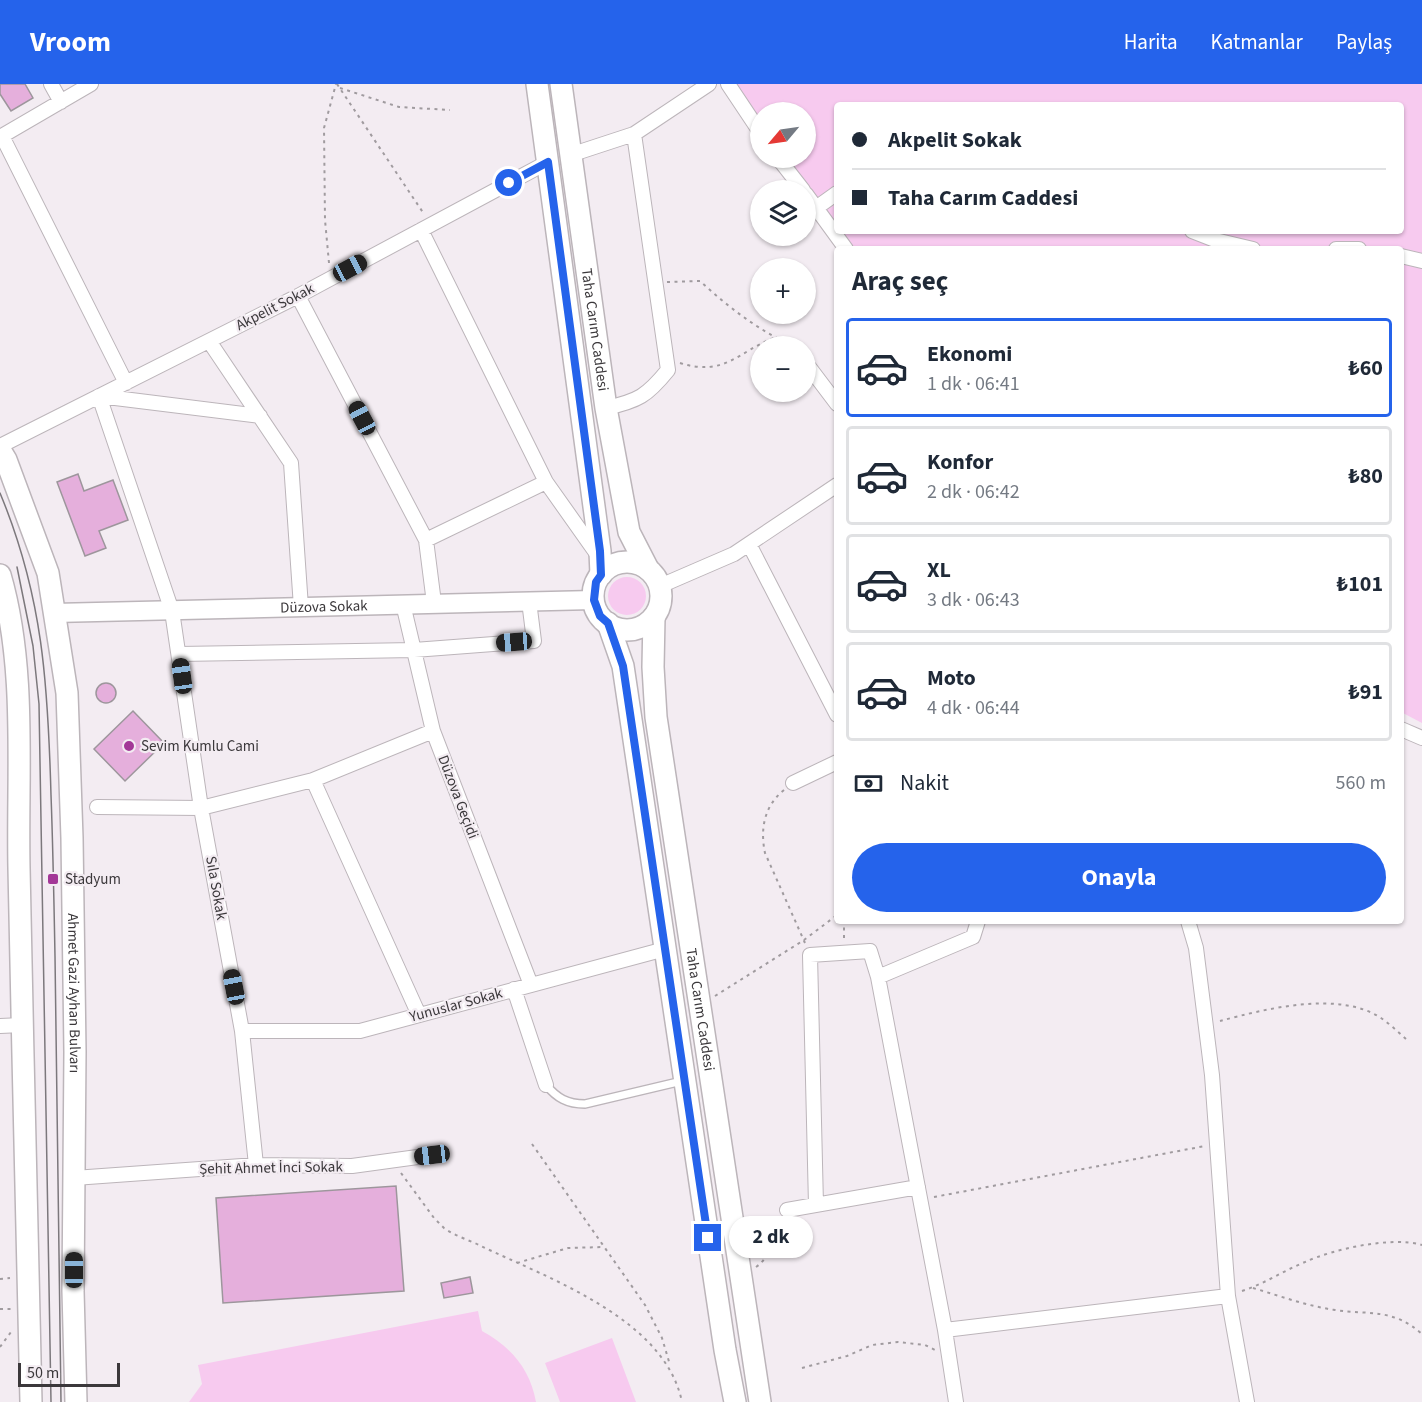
<!DOCTYPE html>
<html lang="tr">
<meta charset="utf-8">
<style>
:root{--surface:#fff;--page:#f6f6f7;--text:#1f2937;--muted:#747a83;--line:#e0e1e3;--accent:#2563eb}
body{margin:0;font-family:"Source Sans 3",sans-serif;background:var(--page);color:var(--text);height:100vh;display:flex;flex-direction:column;font-size:22px;white-space:nowrap}
*{box-sizing:border-box;margin:0}
p{font-size:20px;color:var(--muted)}
.icon{flex:none;width:33px;height:33px;fill:none;stroke:currentColor;stroke-width:2;stroke-linecap:round;stroke-linejoin:round}
.map{position:relative;flex:1;overflow:hidden}
.sheet{position:absolute;left:834px;top:162px;width:570px;height:678px;display:flex;flex-direction:column;background:var(--surface);border-radius:6px;box-shadow:0 2px 4px #0004}
.sheet>*{flex:none}
.guide{position:absolute;left:834px;top:18px;width:570px;height:132px;border-radius:6px;box-shadow:0 2px 4px #0004;display:grid;align-content:center;height:132px;padding:0 18px;background:var(--surface)}
.needle{width:39px;rotate:241deg}
.buttons{position:absolute;left:750px;top:18px;display:grid;gap:12px}
.buttons a{display:grid;place-items:center;width:66px;height:66px;border-radius:50%;background:var(--surface);box-shadow:0 2px 4px #0004;font-size:30px}
.scale{position:absolute;left:18px;bottom:15px;width:102px;box-sizing:border-box;padding-left:6px;border:3px solid #3b383b;border-top:0;font-size:16px;line-height:21px;white-space:nowrap;color:#3b383b;-webkit-text-stroke:4px #f3ecf2;paint-order:stroke}
.end{position:absolute;width:27px;height:27px;margin:-14px;border:8px solid #2563eb;background:#fff;box-shadow:0 0 0 3px #fff}
.from{border-radius:50%}
.bubble{position:absolute;height:42px;border-radius:21px;background:var(--surface);box-shadow:0 2px 4px #0004;font-size:20px;font-weight:700;line-height:42px;text-align:center}
.car{position:absolute;width:18px;height:36px;margin:-18px -9px;border-radius:8px;box-shadow:0 0 4px 2px #0007;background:linear-gradient(#222 24%,#8ab4d8 0 40%,#222 0 76%,#8ab4d8 0 86%,#222 0)}
.guide b{display:flex;align-items:center;gap:21px;height:57px;font-size:22px}
.guide b+b{border-top:2px solid var(--line)}
.guide i{width:15px;height:15px;background:var(--text)}
ul{padding:0;list-style:none}
li{display:flex;align-items:center;gap:18px;height:99px;margin:0 12px 9px;padding:0 6px;border:3px solid var(--line);border-radius:6px}
li div{flex:1}
li b{display:block;font-size:22px}
li em{font-style:normal;font-weight:700}
li.on{border-color:var(--accent)}
li>.icon{width:54px;height:54px;stroke-width:1.5}
h2{padding:0 18px;font-size:27px;line-height:72px}
.pay{display:flex;align-items:center;gap:15px;height:66px;padding:0 18px;font-size:22px}
.pay p{margin-inline-start:auto}
.action{display:flex;gap:12px;margin-top:auto;padding:12px 18px}
.action a{flex:1;height:69px;border-radius:36px;background:var(--accent);color:#fff;font-size:24px;font-weight:700;line-height:69px;text-align:center}
header{display:flex;align-items:center;gap:36px;box-sizing:border-box;height:84px;padding:0 30px;background:var(--accent);color:#fff}
header strong{font-size:28px}
nav{display:flex;gap:33px;margin-inline-start:auto;font-size:21px}
.map>svg:first-child{display:block}
.green{fill:#f7caef;fill-rule:evenodd}
.building{fill:#e5afdc;stroke:#9d969c;stroke-width:1.5}
.lines{fill:none;stroke-linecap:round;stroke-linejoin:round}
.lane-casing{stroke:#bcb5ba;stroke-width:10}
.street-casing{stroke:#bcb5ba;stroke-width:16}
.secondary-casing{stroke:#bcb5ba;stroke-width:21}
.primary-casing{stroke:#bcb5ba;stroke-width:24}
.path{stroke:#a09b9f;stroke-width:2;stroke-dasharray:3 4.5;stroke-linecap:butt}
.lane{stroke:#fff;stroke-width:7}
.street{stroke:#fff;stroke-width:14}
.secondary{stroke:#fff;stroke-width:18}
.primary{stroke:#fff;stroke-width:21}
.tram{stroke:#7c787c;stroke-width:1.5}
.route{stroke:#2563eb;stroke-width:8}
.poi-dot{fill:#a33797;stroke:#f3ecf2;stroke-width:2}
.labels{text-anchor:middle;dominant-baseline:central;stroke-width:4.5;stroke-linejoin:round;paint-order:stroke}
.street-label{font-size:15px;fill:#3b383b;stroke:#f3ecf2}
.poi-label{font-size:15px;fill:#3b383b;stroke:#f3ecf2;text-anchor:start}
</style>
<header>
<strong>Vroom</strong>
<nav><a>Harita</a><a>Katmanlar</a><a>Paylaş</a></nav>
</header>
<div class="map">
<svg width="1422" height="1318" viewBox="0 0 1422 1318">
<rect width="100%" height="100%" fill="#f3ecf2"/>
<path class="green" d="M731,0H1422V639L1401,628V165H849L782,74H806V28H760V44ZM837,21H1401V147H837Z
M608 512a19 19 0 1 1 38 0a19 19 0 1 1-38 0Z
M478,1227L482,1247C511,1263 530,1285 536,1318H189L202,1300L198,1281Z
M612,1254L636,1318H560L545,1279Z"/>
<path class="building" d="M0,0H25L33,14L11,27L0,10Z
M78,390L84,407L113,396L128,436L99,447L106,464L85,472L57,398Z
M96 609a10 10 0 1 1 20 0a10 10 0 1 1-20 0Z
M133,627L164,659L125,697L94,665Z
M396,1102L404,1207L223,1219L216,1114Z
M470,1193L473,1209L444,1214L441,1199Z"/>
<g class="lines">
<defs>
<path id="lane" d="M546,1001C557,1014 567,1020 585,1020L682,997"/>
<path id="street" d="M51,0L61,18
M728,0L760,48
M2,52L126,299
M0,53L91,0
M570,71L634,50L709,0
M778,74L803,106
M806,110L846,165
M816,124L837,109
M421,146L546,398L599,473
M1192,147L1215,156L1253,165
M1336,165H1359
M1401,172L1422,177
M298,212L426,456L434,519
M209,257L291,379L301,523
M806,279L837,320
M606,324C638,317 647,312 668,286L634,50
M0,362L298,212L548,78
M426,456L546,398
M749,460L837,631
M660,502L734,470L837,401
M403,520L433,647L531,901
M179,570L414,566L534,557L529,517
M1401,645L1422,654
M313,696L419,931
M793,699L837,678
M97,723L201,724L313,696L433,647
M1188,837L1196,864L1212,991L1228,1212L1247,1318
M878,893L973,853L978,837
M514,905L546,1001
M0,942L22,941
M242,947H360L665,865
M256,1081L242,947L201,724L172,527L99,312L260,332
M74,1094L256,1081L352,1082L432,1071
M816,1121L810,871L870,867L878,893L945,1246L956,1318
M787,1126L918,1103
M945,1246L1228,1212"/>
<g id="secondary">
<path id="s1" d="M54,529L594,516"/>
</g>
<g id="primary">
<path d="M537,0L600,467L601,491"/>
<path id="s2" d="M561,0L606,324L629,448L648,485"/>
<path id="s3" d="M0,366L6,376L48,489L67,609L72,754L75,968L73,1207L76,1318"/>
<circle cx="627" cy="512" r="34"/>
<path d="M0,491C27,584 17,688 19,784C23,962 26,1140 31,1318"/>
<path id="s4" d="M654,533L653,583L656,633L760,1318"/>
<path d="M608,539L623,582L725,1266L735,1318"/>
</g>
</defs>
<use href="#lane" class="lane-casing"/>
<use href="#street" class="street-casing"/>
<use href="#secondary" class="secondary-casing"/>
<use href="#primary" class="primary-casing"/>
<path class="path" d="M337,0L424,130
M340,4L399,23L450,26
M329,179L325,136L324,44L336,0
M667,198L700,197C728,223 758,246 793,262
M680,279C725,293 737,268 774,254
M784,706C764,722 760,745 765,769L805,859
M844,854V837
M715,912L804,856L837,831
M1220,937C1265,925 1339,906 1381,934C1390,940 1398,948 1406,955
M532,1060L645,1221L662,1254L670,1281
M401,1089L434,1134L444,1144C455,1152 469,1156 481,1162C550,1195 665,1235 682,1318
M934,1113L1205,1062
M517,1179L568,1164L604,1163
M756,1183C773,1171 771,1153 779,1136
M0,1195L10,1194
M1253,1204C1280,1212 1307,1222 1335,1226C1369,1231 1393,1224 1422,1250
M1242,1207C1264,1200 1283,1187 1305,1178C1334,1165 1391,1152 1422,1161
M0,1225H11
M0,1263L11,1248
M802,1284L847,1272L872,1261L898,1258L925,1261L935,1266"/>
<use href="#lane" class="lane"/>
<use href="#street" class="street"/>
<use href="#secondary" class="secondary"/>
<use href="#primary" class="primary"/>
<path class="tram" d="M0,409C43,512 48,601 51,711C53,764 54,818 55,872C57,1020 59,1169 61,1318
M17,483L33,562L39,620L51,1318"/>
</g>
<g class="lines">
<path class="route" d="M509,99L548,78L600,467L601,491L596,498L594,516L600,532L608,539L623,582L708,1154"/>
</g>
<g class="poi-dot">
<circle cx="129" cy="662" r="6"/>
<rect x="47" y="789" width="12" height="12" rx="3"/>
</g>
<g class="labels">
<g class="street-label">
<text transform="translate(275 223) rotate(-27)">Akpelit Sokak</text>
<text stroke="none"><textPath href="#s2" startOffset="248">Taha Carım Caddesi</textPath></text>
<text stroke="none"><textPath href="#s1" startOffset="270">Düzova Sokak</textPath></text>
<text transform="translate(458 713) rotate(69)">Düzova Geçidi</text>
<text transform="translate(216 804) rotate(80)">Sıla Sokak</text>
<text stroke="none"><textPath href="#s3" startOffset="554">Ahmet Gazi Ayhan Bulvarı</textPath></text>
<text transform="translate(456 921) rotate(-15)">Yunuslar Sokak</text>
<text stroke="none"><textPath href="#s4" startOffset="396">Taha Carım Caddesi</textPath></text>
<text transform="translate(271 1084) rotate(-1)">Şehit Ahmet İnci Sokak</text>
</g>
<g class="poi-label">
<text x="141" y="662">Sevim Kumlu Cami</text>
<text x="65" y="795">Stadyum</text>
</g>
</g>
</svg>
<div class="buttons">
<a><svg class="needle" viewBox="-14 -14 28 28"><path d="M0-13l5 13h-10z" fill="#e53935"/><path d="M0 13l5-13h-10z" fill="#747a83"/></svg></a>
<a><svg class="icon" aria-label="layers" viewBox="0 0 24 24"><path d="M12 4l9 5-9 5-9-5zM3 14l9 5 9-5"/></svg></a>
<a>+</a>
<a>−</a>
</div>
<div class="scale">50 m</div>
<i class="end from" style="left:509px;top:99px"></i>
<i class="end" style="left:708px;top:1154px"></i>
<div class="bubble" style="left:729px;top:1132px;width:84px">2 dk</div>
<i class="car" style="left:350px;top:184px;rotate:62deg"></i>
<i class="car" style="left:362px;top:334px;rotate:332deg"></i>
<i class="car" style="left:514px;top:558px;rotate:266deg"></i>
<i class="car" style="left:182px;top:592px;rotate:352deg"></i>
<i class="car" style="left:234px;top:903px;rotate:349deg"></i>
<i class="car" style="left:432px;top:1071px;rotate:263deg"></i>
<i class="car" style="left:74px;top:1186px;rotate:0deg"></i>
<div class="guide">
<b><i class="from"></i>Akpelit Sokak</b>
<b><i></i>Taha Carım Caddesi</b>
</div>
<section class="sheet">
<h2>Araç seç</h2>
<ul>
<li class="on"><svg class="icon" aria-label="car" viewBox="0 0 24 24"><path d="M5 17H2v-5l4-1 3-4h7l3 4 3 1v5h-3M9 17h6M6 11h13"/><circle cx="7" cy="17" r="2"/><circle cx="17" cy="17" r="2"/></svg><div><b>Ekonomi</b><p>1 dk · 06:41</p></div><em>₺60</em></li>
<li><svg class="icon" aria-label="car" viewBox="0 0 24 24"><path d="M5 17H2v-5l4-1 3-4h7l3 4 3 1v5h-3M9 17h6M6 11h13"/><circle cx="7" cy="17" r="2"/><circle cx="17" cy="17" r="2"/></svg><div><b>Konfor</b><p>2 dk · 06:42</p></div><em>₺80</em></li>
<li><svg class="icon" aria-label="car" viewBox="0 0 24 24"><path d="M5 17H2v-5l4-1 3-4h7l3 4 3 1v5h-3M9 17h6M6 11h13"/><circle cx="7" cy="17" r="2"/><circle cx="17" cy="17" r="2"/></svg><div><b>XL</b><p>3 dk · 06:43</p></div><em>₺101</em></li>
<li><svg class="icon" aria-label="car" viewBox="0 0 24 24"><path d="M5 17H2v-5l4-1 3-4h7l3 4 3 1v5h-3M9 17h6M6 11h13"/><circle cx="7" cy="17" r="2"/><circle cx="17" cy="17" r="2"/></svg><div><b>Moto</b><p>4 dk · 06:44</p></div><em>₺91</em></li>
</ul>
<div class="pay"><svg class="icon" aria-label="cash" viewBox="0 0 24 24"><path d="M3 7h18v10H3z"/><circle cx="12" cy="12" r="2"/></svg>Nakit<p>560 m</p></div>
<div class="action"><a>Onayla</a></div>
</section>
</div>
